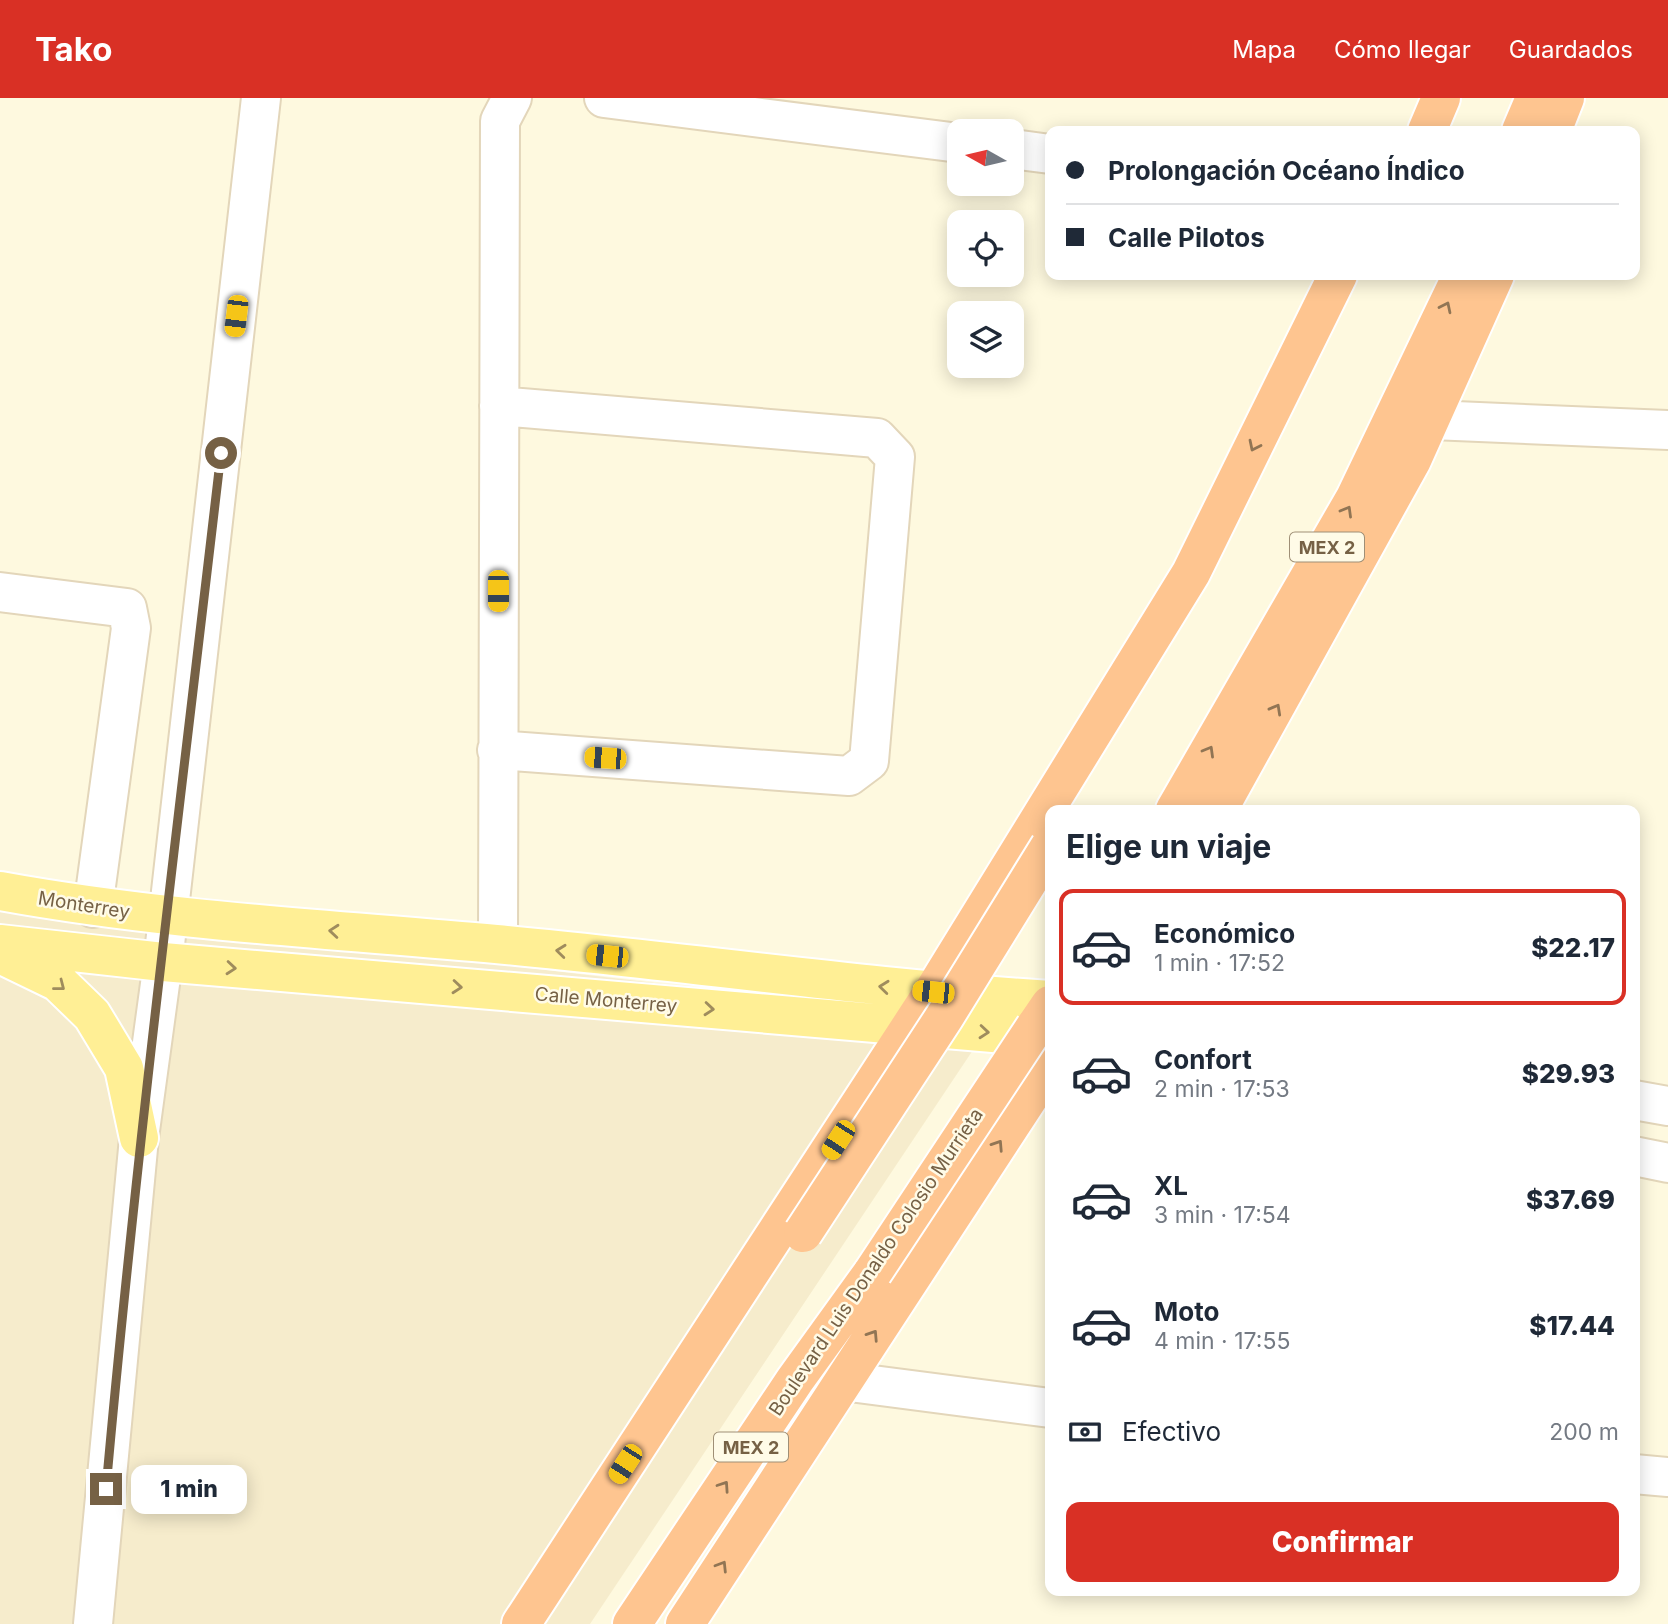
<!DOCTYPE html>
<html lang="es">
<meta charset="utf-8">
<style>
:root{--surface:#fff;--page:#f6f6f7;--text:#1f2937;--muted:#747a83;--line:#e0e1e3;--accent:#d93025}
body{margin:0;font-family:Inter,sans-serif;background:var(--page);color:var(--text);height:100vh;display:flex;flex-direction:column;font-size:26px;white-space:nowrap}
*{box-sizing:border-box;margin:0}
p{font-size:23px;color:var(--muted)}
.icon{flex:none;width:38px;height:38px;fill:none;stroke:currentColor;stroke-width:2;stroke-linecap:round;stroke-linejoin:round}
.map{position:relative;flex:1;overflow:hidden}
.sheet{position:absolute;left:1045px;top:707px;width:595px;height:791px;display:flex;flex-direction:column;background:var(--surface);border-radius:14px;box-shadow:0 4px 18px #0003}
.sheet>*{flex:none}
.banner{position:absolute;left:1045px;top:28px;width:595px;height:154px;border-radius:14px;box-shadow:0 4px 18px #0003;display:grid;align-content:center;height:154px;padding:0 21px;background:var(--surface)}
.needle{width:46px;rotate:278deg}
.tools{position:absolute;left:947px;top:21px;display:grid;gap:14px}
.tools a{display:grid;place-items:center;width:77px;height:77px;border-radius:14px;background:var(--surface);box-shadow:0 4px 18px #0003;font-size:35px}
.end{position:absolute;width:32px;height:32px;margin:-16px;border:9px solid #766145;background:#fff;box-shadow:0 0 0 4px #fff}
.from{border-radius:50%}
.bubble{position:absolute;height:49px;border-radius:14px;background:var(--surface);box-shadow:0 4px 18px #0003;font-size:23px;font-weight:800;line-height:49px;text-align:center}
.car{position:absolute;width:21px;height:42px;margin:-21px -10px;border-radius:9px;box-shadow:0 0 5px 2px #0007;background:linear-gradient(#f5c518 24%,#345 0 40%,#f5c518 0 76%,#345 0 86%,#f5c518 0)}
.banner b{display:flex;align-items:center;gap:24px;height:66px;font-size:26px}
.banner b+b{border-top:2px solid var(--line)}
.banner i{width:18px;height:18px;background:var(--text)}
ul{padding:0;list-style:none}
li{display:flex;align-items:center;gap:21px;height:116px;margin:0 14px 10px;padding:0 7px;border:4px solid transparent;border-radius:14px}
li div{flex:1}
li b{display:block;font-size:26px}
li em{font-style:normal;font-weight:800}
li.active{border-color:var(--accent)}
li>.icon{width:63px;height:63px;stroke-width:1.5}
h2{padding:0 21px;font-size:32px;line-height:84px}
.pay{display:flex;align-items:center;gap:18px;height:77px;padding:0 21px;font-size:26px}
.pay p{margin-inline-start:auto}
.primary-button{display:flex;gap:14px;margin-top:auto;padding:14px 21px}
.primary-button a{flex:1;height:80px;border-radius:14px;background:var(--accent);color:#fff;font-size:28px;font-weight:800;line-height:80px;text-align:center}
header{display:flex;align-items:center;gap:42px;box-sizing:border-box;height:98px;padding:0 35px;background:var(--accent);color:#fff}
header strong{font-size:33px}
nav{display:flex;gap:38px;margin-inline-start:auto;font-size:24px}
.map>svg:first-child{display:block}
.residential{fill:#f6eccc}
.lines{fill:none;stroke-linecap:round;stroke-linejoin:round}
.minor-casing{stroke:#e3d6ba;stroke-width:42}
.major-casing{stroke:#fff;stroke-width:42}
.highway-casing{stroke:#fff;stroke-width:42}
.minor{stroke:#fff;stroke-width:38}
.major{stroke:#ffef95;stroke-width:38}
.highway{stroke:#fec590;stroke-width:38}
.highway-bridge-casing{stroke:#fff;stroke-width:42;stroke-linecap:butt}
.highway-bridge{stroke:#fec590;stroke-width:38}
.oneway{stroke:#917554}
.oneway2{stroke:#9f8c5d}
.route{stroke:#766145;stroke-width:9}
.labels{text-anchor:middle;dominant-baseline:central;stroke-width:5;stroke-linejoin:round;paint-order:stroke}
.shield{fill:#fffbe7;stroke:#9f8f76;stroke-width:2}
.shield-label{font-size:18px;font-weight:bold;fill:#766145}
.street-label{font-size:19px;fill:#766145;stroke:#fffbe7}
</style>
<header>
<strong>Tako</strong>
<nav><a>Mapa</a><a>Cómo llegar</a><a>Guardados</a></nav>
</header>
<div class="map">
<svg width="1668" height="1526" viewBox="0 0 1668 1526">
<rect width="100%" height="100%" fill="#fef9df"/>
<path class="residential" d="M0,807L991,925L590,1526H0Z"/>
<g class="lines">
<defs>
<path id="minor" d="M604,0L959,45
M1012,51L1050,56
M1432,322L1668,332
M0,494L127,510L131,530L93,810
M497,652L849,678L869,663L895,359L877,340L499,308
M498,846L500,23L512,0
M1634,1002L1668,1008
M1634,1058L1668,1065
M842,1283L1050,1310
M1634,1376L1668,1379
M93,1526L139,1040L163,864L261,0"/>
<path id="major" d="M0,793C164,823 330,831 496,846C681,863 865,890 1050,902
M0,846L163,864L1050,940
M0,856L58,884L92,917L124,970L139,1040"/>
<path id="highway" d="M1427,33L1441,0
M1521,33L1535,0
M1552,33L1565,0
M1175,712L1355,400L1462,177
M1218,712L1412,362L1495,177
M1035,929L1050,907
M521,1526L933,894L1191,475L1338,177
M632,1526L795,1282L873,1174
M685,1526L1050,967"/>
</defs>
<use href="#minor" class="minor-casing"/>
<use href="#major" class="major-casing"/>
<use href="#highway" class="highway-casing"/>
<use href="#minor" class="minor"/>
<use href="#major" class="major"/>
<use href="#highway" class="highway"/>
<defs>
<path id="highway-bridge" d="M803,1135L945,918L1050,748
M873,1174L1035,929"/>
</defs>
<use href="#highway-bridge" class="highway-bridge-casing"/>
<use href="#highway-bridge" class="highway-bridge"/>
</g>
<defs><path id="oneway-chevron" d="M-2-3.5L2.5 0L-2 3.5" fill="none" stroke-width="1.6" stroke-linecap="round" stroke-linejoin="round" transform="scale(1.75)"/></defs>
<g class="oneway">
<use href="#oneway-chevron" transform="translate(1446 209) rotate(-64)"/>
<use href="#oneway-chevron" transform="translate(1254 348) rotate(116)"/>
<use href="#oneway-chevron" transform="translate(1347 413) rotate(-60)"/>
<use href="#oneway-chevron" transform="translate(1276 611) rotate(-61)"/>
<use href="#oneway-chevron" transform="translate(1209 653) rotate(-60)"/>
<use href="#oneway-chevron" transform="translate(998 1047) rotate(-57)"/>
<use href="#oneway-chevron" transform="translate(873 1237) rotate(-57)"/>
<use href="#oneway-chevron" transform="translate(724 1388) rotate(-56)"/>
<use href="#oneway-chevron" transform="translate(722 1468) rotate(-58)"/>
</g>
<g class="oneway2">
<use href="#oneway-chevron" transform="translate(334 833) rotate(-175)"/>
<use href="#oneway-chevron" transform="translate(561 853) rotate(-174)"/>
<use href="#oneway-chevron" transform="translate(231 870) rotate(5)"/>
<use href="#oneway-chevron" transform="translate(60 888) rotate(38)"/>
<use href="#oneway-chevron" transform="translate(457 889) rotate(5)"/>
<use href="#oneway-chevron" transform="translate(884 889) rotate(-174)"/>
<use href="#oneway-chevron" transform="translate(709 911) rotate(5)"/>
<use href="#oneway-chevron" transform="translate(984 934) rotate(5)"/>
</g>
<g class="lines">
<path class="route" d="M106,1391C137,1045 181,700 221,355"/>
</g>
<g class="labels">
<g class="shield">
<rect x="1290" y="434.5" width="74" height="29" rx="5"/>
<rect x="714" y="1334.5" width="74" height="29" rx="5"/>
</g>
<g class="shield-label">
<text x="1327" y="449">MEX 2</text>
<text x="751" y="1349">MEX 2</text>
</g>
<g class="street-label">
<text transform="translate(84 807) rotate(9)">Monterrey</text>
<text transform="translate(606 902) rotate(5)">Calle Monterrey</text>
<text transform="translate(876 1164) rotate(-56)">Boulevard Luis Donaldo Colosio Murrieta</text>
</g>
</g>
</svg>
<div class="tools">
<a><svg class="needle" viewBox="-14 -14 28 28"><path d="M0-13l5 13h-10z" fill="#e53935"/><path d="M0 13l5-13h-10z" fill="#747a83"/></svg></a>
<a><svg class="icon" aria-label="locate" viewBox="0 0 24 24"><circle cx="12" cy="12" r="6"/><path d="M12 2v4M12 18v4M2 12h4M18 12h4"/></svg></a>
<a><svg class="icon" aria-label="layers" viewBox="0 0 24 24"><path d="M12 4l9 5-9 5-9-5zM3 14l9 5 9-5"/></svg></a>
</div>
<i class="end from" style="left:221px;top:355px"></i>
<i class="end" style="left:106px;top:1391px"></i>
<div class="bubble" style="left:131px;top:1367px;width:116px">1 min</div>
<i class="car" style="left:236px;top:218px;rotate:187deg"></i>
<i class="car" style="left:498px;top:493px;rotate:180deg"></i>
<i class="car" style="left:605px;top:660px;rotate:274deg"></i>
<i class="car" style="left:607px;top:858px;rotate:276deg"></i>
<i class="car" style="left:933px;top:894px;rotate:276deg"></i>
<i class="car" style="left:838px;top:1042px;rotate:213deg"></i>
<i class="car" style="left:625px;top:1366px;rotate:213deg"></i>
<div class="banner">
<b><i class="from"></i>Prolongación Océano Índico</b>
<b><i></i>Calle Pilotos</b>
</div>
<section class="sheet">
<h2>Elige un viaje</h2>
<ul>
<li class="active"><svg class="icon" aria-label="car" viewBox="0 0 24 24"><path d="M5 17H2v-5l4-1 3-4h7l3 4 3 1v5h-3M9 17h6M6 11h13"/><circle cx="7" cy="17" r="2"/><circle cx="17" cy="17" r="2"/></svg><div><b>Económico</b><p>1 min · 17:52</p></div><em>$22.17</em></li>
<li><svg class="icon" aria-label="car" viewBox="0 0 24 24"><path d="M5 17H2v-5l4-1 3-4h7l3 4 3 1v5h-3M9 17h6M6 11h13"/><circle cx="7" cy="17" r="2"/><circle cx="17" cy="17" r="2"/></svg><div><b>Confort</b><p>2 min · 17:53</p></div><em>$29.93</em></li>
<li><svg class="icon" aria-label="car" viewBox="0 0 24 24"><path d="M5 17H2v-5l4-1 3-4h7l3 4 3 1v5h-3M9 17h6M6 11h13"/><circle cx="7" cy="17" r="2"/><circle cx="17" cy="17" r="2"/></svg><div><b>XL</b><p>3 min · 17:54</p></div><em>$37.69</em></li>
<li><svg class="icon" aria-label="car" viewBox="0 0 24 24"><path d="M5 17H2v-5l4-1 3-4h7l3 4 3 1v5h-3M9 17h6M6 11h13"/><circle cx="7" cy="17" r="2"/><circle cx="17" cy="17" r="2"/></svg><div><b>Moto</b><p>4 min · 17:55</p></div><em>$17.44</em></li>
</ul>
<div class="pay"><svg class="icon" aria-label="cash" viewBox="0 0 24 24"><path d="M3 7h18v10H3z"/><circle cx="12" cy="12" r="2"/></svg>Efectivo<p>200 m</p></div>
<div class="primary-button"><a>Confirmar</a></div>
</section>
</div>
